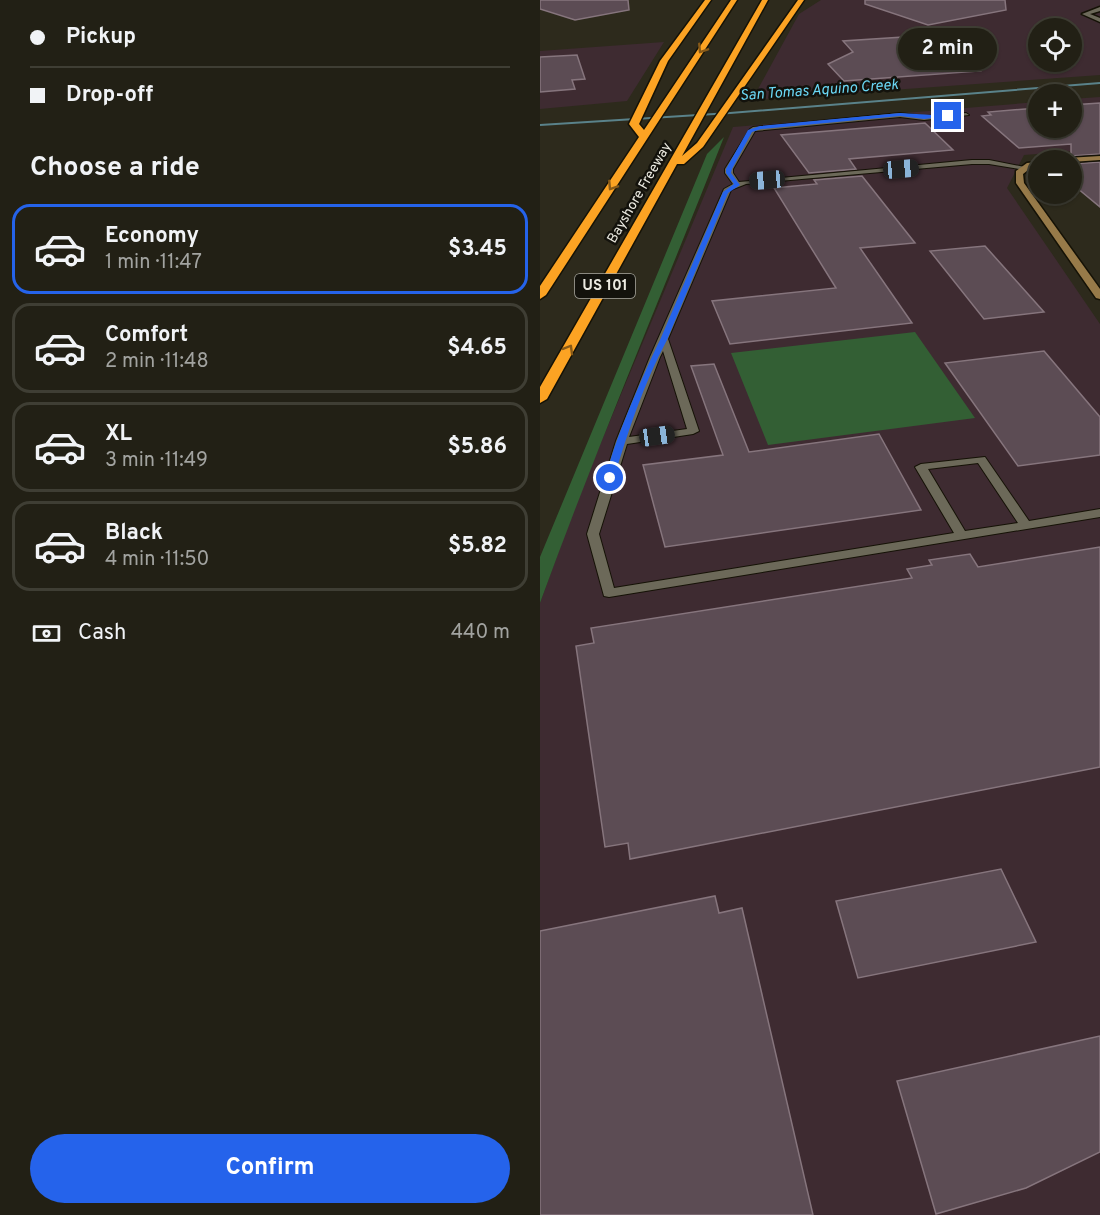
<!DOCTYPE html>
<meta charset="utf-8">
<style>
:root{--surface:#222015;--page:#2e2d22;--text:#f1f3f6;--muted:#a2a3a0;--line:#3f3e34;--accent:#2563eb}
body{margin:0;font-family:Overpass,sans-serif;background:var(--page);color:var(--text);height:100vh;display:flex;flex-direction:column;font-size:22px;white-space:nowrap}
*{box-sizing:border-box;margin:0}
p{font-size:20px;color:var(--muted)}
.icon{flex:none;width:33px;height:33px;fill:none;stroke:currentColor;stroke-width:2;stroke-linecap:round;stroke-linejoin:round}
.map{position:relative;flex:1;overflow:hidden}
.drawer{display:flex;flex-direction:column;background:var(--surface);width:540px}
.drawer>*{flex:none}
.hud{display:grid;align-content:center;height:132px;padding:0 30px;background:var(--surface)}
.tools{position:absolute;left:488px;top:18px;display:grid;gap:12px}
.tools a{display:grid;place-items:center;width:54px;height:54px;border-radius:50%;background:var(--surface);box-shadow:0 2px 4px #0004,0 0 0 2px var(--line);font-size:30px}
.end{position:absolute;width:27px;height:27px;margin:-14px;border:8px solid #2563eb;background:#fff;box-shadow:0 0 0 3px #fff}
.from{border-radius:50%}
.bubble{position:absolute;height:42px;border-radius:21px;background:var(--surface);box-shadow:0 2px 4px #0004,0 0 0 2px var(--line);font-size:20px;font-weight:700;line-height:42px;text-align:center}
.car{position:absolute;width:18px;height:36px;margin:-18px -9px;border-radius:8px;box-shadow:0 0 4px 2px #0007;background:linear-gradient(#222 24%,#8ab4d8 0 40%,#222 0 76%,#8ab4d8 0 86%,#222 0)}
.hud b{display:flex;align-items:center;gap:21px;height:57px;font-size:22px}
.hud b+b{border-top:2px solid var(--line)}
.hud i{width:15px;height:15px;background:var(--text)}
ul{padding:0;list-style:none}
li{display:flex;align-items:center;gap:18px;height:90px;margin:0 12px 9px;padding:0 18px;border:3px solid var(--line);border-radius:18px}
li div{flex:1}
li b{display:block;font-size:22px}
li em{font-style:normal;font-weight:700}
li.on{border-color:var(--accent)}
li>.icon{width:54px;height:54px;stroke-width:1.5}
h2{padding:0 30px;font-size:27px;line-height:72px}
.pay{display:flex;align-items:center;gap:15px;height:66px;padding:0 30px;font-size:22px}
.pay p{margin-inline-start:auto}
.cta{display:flex;gap:12px;margin-top:auto;padding:12px 30px}
.cta a{flex:1;height:69px;border-radius:36px;background:var(--accent);color:#fff;font-size:24px;font-weight:700;line-height:69px;text-align:center}
main{display:flex;flex:1;min-height:0}
.map>svg:first-child{display:block}
.commercial{fill:#3e2b31;fill-rule:evenodd}
.green{fill:#335f34}
.lines{fill:none;stroke-linecap:round;stroke-linejoin:round}
.stream{fill:#5a828a;fill-rule:evenodd}
.building{fill:#5c4c54;stroke:#86757d;stroke-width:1.5}
.lane-casing{stroke:#151206;stroke-width:2}
.street-casing{stroke:#151206;stroke-width:3}
.secondary-casing{stroke:#151206;stroke-width:3}
.highway-casing{stroke:#151206;stroke-width:3}
.lane{fill:#6c6959;fill-rule:evenodd}
.street{fill:#6c6959;fill-rule:evenodd}
.secondary{fill:#977a49;fill-rule:evenodd}
.highway{fill:#fca323;fill-rule:evenodd}
.oneway{stroke:#885a18}
.route{fill:#2563eb}
.labels{text-anchor:middle;dominant-baseline:central;stroke-width:5;stroke-linejoin:round;paint-order:stroke}
.far-street-label{font-size:14px;fill:#ebeae1;stroke:#13120c}
.far-water-label{font-size:15px;font-style:italic;fill:#6ad7f5;stroke:#13120c}
.shield{fill:#13120c;stroke:#aaa9a1;stroke-width:1.5}
.shield-label{font-size:15px;font-weight:bold;fill:#ebeae1}
</style>
<main>
<section class="drawer">
<div class="hud">
<b><i class="from"></i>Pickup</b>
<b><i></i>Drop-off</b>
</div>
<h2>Choose a ride</h2>
<ul>
<li class="on"><svg class="icon" aria-label="car" viewBox="0 0 24 24"><path d="M5 17H2v-5l4-1 3-4h7l3 4 3 1v5h-3M9 17h6M6 11h13"/><circle cx="7" cy="17" r="2"/><circle cx="17" cy="17" r="2"/></svg><div><b>Economy</b><p>1 min · 11:47</p></div><em>$3.45</em></li>
<li><svg class="icon" aria-label="car" viewBox="0 0 24 24"><path d="M5 17H2v-5l4-1 3-4h7l3 4 3 1v5h-3M9 17h6M6 11h13"/><circle cx="7" cy="17" r="2"/><circle cx="17" cy="17" r="2"/></svg><div><b>Comfort</b><p>2 min · 11:48</p></div><em>$4.65</em></li>
<li><svg class="icon" aria-label="car" viewBox="0 0 24 24"><path d="M5 17H2v-5l4-1 3-4h7l3 4 3 1v5h-3M9 17h6M6 11h13"/><circle cx="7" cy="17" r="2"/><circle cx="17" cy="17" r="2"/></svg><div><b>XL</b><p>3 min · 11:49</p></div><em>$5.86</em></li>
<li><svg class="icon" aria-label="car" viewBox="0 0 24 24"><path d="M5 17H2v-5l4-1 3-4h7l3 4 3 1v5h-3M9 17h6M6 11h13"/><circle cx="7" cy="17" r="2"/><circle cx="17" cy="17" r="2"/></svg><div><b>Black</b><p>4 min · 11:50</p></div><em>$5.82</em></li>
</ul>
<div class="pay"><svg class="icon" aria-label="cash" viewBox="0 0 24 24"><path d="M3 7h18v10H3z"/><circle cx="12" cy="12" r="2"/></svg>Cash<p>440 m</p></div>
<div class="cta"><a>Confirm</a></div>
</section>
<div class="map">
<svg width="560" height="1215" viewBox="0 0 560 1215">
<rect width="100%" height="100%" fill="#2d2a1c"/>
<path class="commercial" d="M281,0H560V75L212,100L259,14ZM498,28H531V62H498Z
M124,42L87,101L0,109V51Z
M560,97V149L484,155L467,188L560,324V1215H0V603L41,490L193,127L498,102V128H531V99Z"/>
<path class="green" d="M184,137C123,292 57,446 0,603V557L167,154Z
M375,332L435,418L228,445L191,353Z"/>
<g class="lines">
<path class="stream" d="M560,82V84L190,114L0,126V124L190,112Z"/>
</g>
<path class="building" d="M0,0H88L89,10L35,20L0,9Z
M325,0H465L466,10L388,25L325,4Z
M394,35L440,71L304,81L288,64L313,52L303,41Z
M37,55L45,79L32,80L35,89L0,92V57Z
M560,103V154L531,156V144L479,148L442,116L451,115L448,112L498,108V128H531V105Z
M385,123L413,150L309,159L316,169L269,173L241,135Z
M560,162V207L531,183V164Z
M322,176L375,243L320,248L372,323L190,344L172,301L296,288L234,188L277,184L274,180Z
M445,246L504,312L444,319L390,251Z
M504,351L560,417V455L478,466L405,363Z
M174,364L209,452L339,434L381,510L125,547L103,465L183,455L151,366Z
M560,547V767L90,859L88,843L65,847L36,646L54,643L51,628L372,578L367,569L392,565L389,560L430,554L438,567Z
M461,869L496,942L318,978L296,901Z
M175,896L179,913L202,908L273,1215H0V931Z
M560,1036V1152L486,1188L396,1214L357,1081Z"/>
<g class="lines">
<defs>
<path id="lane" d="M360,113L384,116L426,113L429,115L384,120L360,117L215,131L193,169V173L199,182L432,160H449L490,168L486,170L449,164H432L206,184L191,190L128,339L159,431L153,434L87,444L59,534L74,588L414,533L375,467L381,464L445,457L489,521L560,509V517L69,597L64,596L47,534L76,441L110,357L184,189L193,184L185,173V169L210,129L213,127ZM123,351L147,429L89,437L120,357ZM438,463L478,523L425,531L388,469Z"/>
<path id="street" d="M560,7V11L550,14L560,18V22L542,14Z"/>
<path id="secondary" d="M560,156V160L531,162L523,160L527,158Z
M498,162V166L492,167L483,174L484,183L560,289V299L556,298L476,183V171L487,163Z"/>
<path id="highway" d="M165,0H171L128,61L99,124L104,130L191,0H197L6,295L0,299V286L99,137L89,124L120,61Z
M222,0H228L142,156L157,143L258,0H264L163,147L144,164H137L7,399L0,403V387Z"/>
</defs>
<use href="#lane" class="lane-casing"/>
<use href="#street" class="street-casing"/>
<use href="#secondary" class="secondary-casing"/>
<use href="#highway" class="highway-casing"/>
<use href="#lane" class="lane"/>
<use href="#street" class="street"/>
<use href="#secondary" class="secondary"/>
<use href="#highway" class="highway"/>
</g>
<defs><path id="oneway-chevron" d="M-2-3.5L2.5 0L-2 3.5" fill="none" stroke-width="1.6" stroke-linecap="round" stroke-linejoin="round" transform="scale(1.5)"/></defs>
<g class="oneway">
<use href="#oneway-chevron" transform="translate(162 49) rotate(123)"/>
<use href="#oneway-chevron" transform="translate(72 186) rotate(123)"/>
<use href="#oneway-chevron" transform="translate(29 349) rotate(-60)"/>
</g>
<path class="route" d="M360,113L410,116L384,119L360,116L221,129L212,132L192,169L191,173L200,185L188,193L127,340C104,383 88,431 74,478L67,480C65,460 109,362 120,340L183,192L194,184L186,173V169L208,130L220,126Z"/>
<g class="labels">
<g class="far-street-label">
<text transform="translate(100 193) rotate(-60)">Bayshore Freeway</text>
</g>
<g class="far-water-label">
<text transform="translate(279 91) rotate(-4)">San Tomas Aquino Creek</text>
</g>
<rect class="shield" x="35" y="274" width="60" height="24" rx="4.5"/>
<g class="shield-label">
<text x="65" y="286">US 101</text>
</g>
</g>
</svg>
<div class="tools">
<a><svg class="icon" aria-label="locate" viewBox="0 0 24 24"><circle cx="12" cy="12" r="6"/><path d="M12 2v4M12 18v4M2 12h4M18 12h4"/></svg></a>
<a>+</a>
<a>−</a>
</div>
<i class="end from" style="left:70px;top:478px"></i>
<i class="end" style="left:408px;top:116px"></i>
<div class="bubble" style="left:358px;top:28px;width:99px">2 min</div>
<i class="car" style="left:361px;top:169px;rotate:85deg"></i>
<i class="car" style="left:227px;top:180px;rotate:265deg"></i>
<i class="car" style="left:117px;top:436px;rotate:82deg"></i>
</div>
</main>
